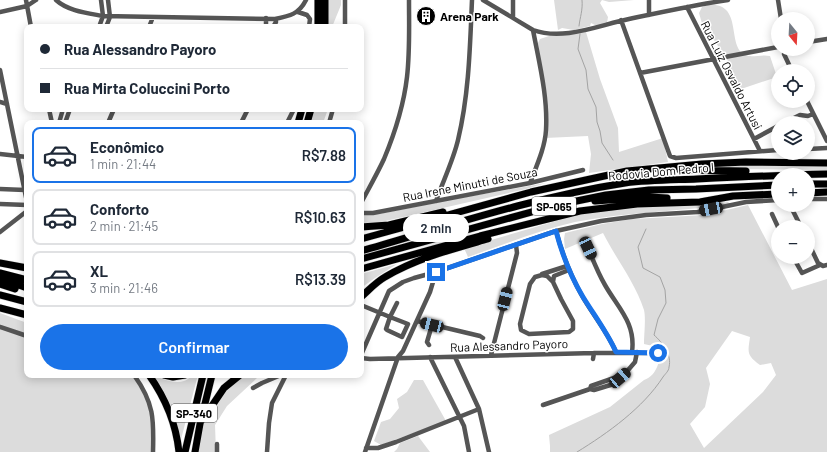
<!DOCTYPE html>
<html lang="pt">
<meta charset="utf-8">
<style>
:root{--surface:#fff;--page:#f6f6f7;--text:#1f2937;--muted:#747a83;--line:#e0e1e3;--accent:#1a73e8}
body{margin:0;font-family:Barlow,sans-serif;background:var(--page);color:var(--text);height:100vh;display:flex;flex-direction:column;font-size:15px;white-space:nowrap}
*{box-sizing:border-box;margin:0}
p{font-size:13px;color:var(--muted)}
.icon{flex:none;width:22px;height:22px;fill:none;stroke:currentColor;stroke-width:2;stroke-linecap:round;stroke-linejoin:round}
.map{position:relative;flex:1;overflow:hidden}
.sheet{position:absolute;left:24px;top:120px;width:340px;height:258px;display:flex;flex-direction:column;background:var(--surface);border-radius:8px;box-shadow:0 2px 10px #0003}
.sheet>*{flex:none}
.top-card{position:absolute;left:24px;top:24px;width:340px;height:88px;border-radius:8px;box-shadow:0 2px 10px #0003;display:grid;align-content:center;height:88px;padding:0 16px;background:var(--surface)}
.needle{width:26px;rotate:162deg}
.buttons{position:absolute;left:771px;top:12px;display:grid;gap:8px}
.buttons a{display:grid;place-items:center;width:44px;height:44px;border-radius:50%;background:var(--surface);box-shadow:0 2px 10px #0003;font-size:20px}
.end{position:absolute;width:18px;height:18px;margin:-9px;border:5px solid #1a73e8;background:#fff;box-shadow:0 0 0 2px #fff}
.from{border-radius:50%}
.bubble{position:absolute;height:28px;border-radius:14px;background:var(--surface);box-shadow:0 2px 10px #0003;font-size:13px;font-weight:600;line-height:28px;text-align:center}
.car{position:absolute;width:12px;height:24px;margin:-12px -6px;border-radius:5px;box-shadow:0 0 3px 1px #0007;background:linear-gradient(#222 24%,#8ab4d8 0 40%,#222 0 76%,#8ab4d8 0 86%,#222 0)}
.top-card b{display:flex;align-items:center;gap:14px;height:38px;font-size:15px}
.top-card b+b{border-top:1px solid var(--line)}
.top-card i{width:10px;height:10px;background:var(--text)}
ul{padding:7px 0 0;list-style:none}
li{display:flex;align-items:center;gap:12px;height:56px;margin:0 8px 6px;padding:0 8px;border:2px solid var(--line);border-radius:8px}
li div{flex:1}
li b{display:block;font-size:15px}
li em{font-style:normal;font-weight:600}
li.selected{border-color:var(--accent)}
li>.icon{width:36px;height:36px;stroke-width:1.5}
.primary-button{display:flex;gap:8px;margin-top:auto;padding:8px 16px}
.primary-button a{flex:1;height:46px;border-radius:24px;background:var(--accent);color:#fff;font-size:16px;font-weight:600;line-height:46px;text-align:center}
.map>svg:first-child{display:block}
.green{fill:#dcdcdc;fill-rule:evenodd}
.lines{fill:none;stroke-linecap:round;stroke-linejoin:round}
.stream{stroke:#a3a3a3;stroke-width:1}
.highway-casing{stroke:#dbdbdb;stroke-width:8}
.minor{stroke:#555;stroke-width:4.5}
.highway{stroke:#000;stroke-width:7}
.route{stroke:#1a73e8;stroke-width:5}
.labels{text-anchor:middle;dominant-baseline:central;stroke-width:3;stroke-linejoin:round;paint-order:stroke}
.shield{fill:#fff;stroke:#4c4c4c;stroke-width:1}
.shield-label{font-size:11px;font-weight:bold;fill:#000}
.poi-label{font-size:12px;font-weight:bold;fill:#000;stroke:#fff;text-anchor:start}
.street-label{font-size:12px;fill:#000;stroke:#fff}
</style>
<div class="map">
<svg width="827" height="452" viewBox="0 0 827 452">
<rect width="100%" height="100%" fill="#fff"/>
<path class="green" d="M328,0H341V5L332,27H327Z
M554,0H634L609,2L602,0L600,3L608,17L607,23L604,25H595L591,23L590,26L574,30L562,28L558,30Z
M708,5C744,2 726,46 745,55C752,58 762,54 770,56L777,77L741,89L735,86L728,61L712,37L703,27L699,13L702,7Z
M586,32L600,79L618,128L619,152L663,138L668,162L589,173L591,154L588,136L545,138L544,94L538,43L540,39L549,36Z
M314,109H328L323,123H311Z
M777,164L827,165V170L728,169V166Z
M546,183L526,189L381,222L361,223V214H379L449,200Z
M728,202L730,204C679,212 626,212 575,222C539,230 503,245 468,257L464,248L580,214L652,206H692Z
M748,205L792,290L827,279V452H550V446L549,435L610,407L644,380C658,375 659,361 662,348L644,344C644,335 646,318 644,310C635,282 616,259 603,233L565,249L564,239L565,233L602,224L632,219L705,215ZM732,331L750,337C748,352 746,355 760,365L771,363L776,375L763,392L704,448L690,424L705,407L710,384L706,368Z
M397,264L375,278L361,288V274Z
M0,313L27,323V375H134L153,414L152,452H0Z
M153,375C162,379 174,384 184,381C190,379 190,375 198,375L180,443Z
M243,375H270L257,378L227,406L215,425L216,452H198L204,422L233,381Z
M414,380H423L446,421L381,445L374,441L381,422L390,419L399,408L397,399L407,392Z
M418,436L430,452H394L397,449L400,443Z"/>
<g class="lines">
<path class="stream" d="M579,26C580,17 583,10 582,0
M580,34L578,49L586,70L588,89L596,107L597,122L600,131L602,143L613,160
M577,452C608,433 643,408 663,377C665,374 669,371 669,367C672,355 663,343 654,335L658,319L666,303L665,290L660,277L643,268L638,247L646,229"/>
<defs>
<path id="highway" d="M318,27V0
M325,27V0
M298,123L302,109
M307,123L311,109
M680,170L746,171
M808,184H827
M808,193L827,192
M595,201L650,197L667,198
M361,227L389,225L443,212
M361,239L531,192L627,171L702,164L746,162L827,163
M361,251C448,226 535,197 625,183C649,180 673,180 697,179C740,177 784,175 827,174
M361,259L557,205L606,195L649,190L696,189L778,185
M0,263L27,268
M361,269L480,236L580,211L637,204L700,202L733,196L778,194
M0,273L27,280
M0,278L27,288
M0,284L15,289
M0,295L27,302
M361,297C369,290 376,282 385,277C417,258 453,249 488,239
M0,308L27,315
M149,375C166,399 176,423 179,452
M164,375L173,377L185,375
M203,419L224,388L240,375
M185,452L203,375
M195,452L200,424L212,375"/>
</defs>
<use href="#highway" class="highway-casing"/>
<path class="minor" d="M26,0L31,27
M56,0C68,11 87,13 103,16L275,19C290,16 299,14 306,0
M483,0L533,30C564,41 599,25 629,19C662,12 694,5 728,0
M649,0V15
M778,0L781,19
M687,7L760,151
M0,12L27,6L36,0
M298,12L307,15L310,19L309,27
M513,17V0
M266,18V27
M621,20L670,156L676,158L778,150
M99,27L103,16L101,0
M106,27L110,17L108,0
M149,27L153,17
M273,27L276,22L275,19
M345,27V0
M808,42L827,39
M785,49L784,54L792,71
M0,70L27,202
M640,73L778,47
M807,101L827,141
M0,102L7,104
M49,109L52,123
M54,109H59
M59,123L63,109
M65,123L70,109
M108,123L114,109
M241,123L248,109
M287,123L294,109
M329,123L333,109
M784,123L800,115L808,116L813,114
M754,139L778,126
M808,149L827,148
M0,154L27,157
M530,183C536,167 545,148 546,130C548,97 539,62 533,30
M0,189L25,190
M808,199H827
M436,201C443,181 453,161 458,140C469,94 470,47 472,0
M361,203C369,188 377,174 384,159C394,135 404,103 407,77C410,51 409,26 409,0
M0,204L27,205
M790,205L801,227
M361,213H373L530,183L583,170
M772,214L778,227
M556,231C562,253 570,274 581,294C592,314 607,331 616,352
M0,232L27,211
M808,242L818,263L823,266L827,265
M588,248C593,260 598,273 605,285C618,308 636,323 632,352
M793,257L802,273L820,265
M542,274L567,266
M542,275L547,276L553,282L561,299L573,321V329L569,332L529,334L521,330L520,324L530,284L535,277Z
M553,282L554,276L569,270
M361,305L390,317L397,303
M390,317L408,324L402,337L387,330L386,329Z
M417,321L480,336L483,338
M0,327L27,336
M429,345L427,342L432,325
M361,355L389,291L403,282L414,278L436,272L556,231L601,221L646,215L698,212L746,202L778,200
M491,355L517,253L516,245
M430,357L464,426L469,452
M455,357L479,409L489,452
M361,358L370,359L594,353H658
M593,359L594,353
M134,375C154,403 154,419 153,452
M253,388L262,383L281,375
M590,389L594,390L617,383L635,362L637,352
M543,405L590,389L591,386L614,378L616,377L620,378
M217,444V452
M366,448H378L396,442L479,409
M267,452L269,423L272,403L286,375
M365,452L398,357L403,351L430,292L436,272"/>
<use href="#highway" class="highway"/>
</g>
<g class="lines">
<path class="route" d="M436,272L556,231C562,254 571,277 583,297C594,315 607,332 616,352L658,353"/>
</g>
<defs>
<symbol id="building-disc" viewBox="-11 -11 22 22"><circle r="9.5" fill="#000" stroke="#fff"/><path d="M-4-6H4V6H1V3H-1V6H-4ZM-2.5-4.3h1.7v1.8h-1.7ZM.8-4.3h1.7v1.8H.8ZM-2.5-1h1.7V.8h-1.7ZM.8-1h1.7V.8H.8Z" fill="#fff"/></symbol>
</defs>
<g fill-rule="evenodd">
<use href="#building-disc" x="415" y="5" width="22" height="22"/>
</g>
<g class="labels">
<g class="shield">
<rect x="532" y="197" width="44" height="18" rx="3"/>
<rect x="171" y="404" width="46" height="18" rx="3"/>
</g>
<g class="shield-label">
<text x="554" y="206">SP-065</text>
<text x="194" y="413">SP-340</text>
</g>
<g class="poi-label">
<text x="440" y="16">Arena Park</text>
</g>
<g class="street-label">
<text transform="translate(732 75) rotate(63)">Rua Luíz Osvaldo Artusi</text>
<text transform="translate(661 171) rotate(-5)">Rodovia Dom Pedro I</text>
<text transform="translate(470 184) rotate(-11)">Rua Irene Minutti de Souza</text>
<text transform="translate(509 345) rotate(-2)">Rua Alessandro Payoro</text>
</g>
</g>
</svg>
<div class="buttons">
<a><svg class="needle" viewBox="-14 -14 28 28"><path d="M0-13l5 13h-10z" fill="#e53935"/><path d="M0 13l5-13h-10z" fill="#747a83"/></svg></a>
<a><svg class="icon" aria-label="locate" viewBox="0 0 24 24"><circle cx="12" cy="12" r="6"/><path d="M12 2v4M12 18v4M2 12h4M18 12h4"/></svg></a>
<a><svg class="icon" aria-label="layers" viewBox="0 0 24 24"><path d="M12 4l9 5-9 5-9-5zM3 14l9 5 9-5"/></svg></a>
<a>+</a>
<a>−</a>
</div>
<i class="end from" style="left:658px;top:353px"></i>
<i class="end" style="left:436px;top:272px"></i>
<div class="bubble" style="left:403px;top:214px;width:66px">2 min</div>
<i class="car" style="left:711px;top:209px;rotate:259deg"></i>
<i class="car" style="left:588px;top:248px;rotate:155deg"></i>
<i class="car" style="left:505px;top:299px;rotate:14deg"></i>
<i class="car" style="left:432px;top:325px;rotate:284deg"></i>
<i class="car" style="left:620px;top:378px;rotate:49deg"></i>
<div class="top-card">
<b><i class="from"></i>Rua Alessandro Payoro</b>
<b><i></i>Rua Mirta Coluccini Porto</b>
</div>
<section class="sheet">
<ul>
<li class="selected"><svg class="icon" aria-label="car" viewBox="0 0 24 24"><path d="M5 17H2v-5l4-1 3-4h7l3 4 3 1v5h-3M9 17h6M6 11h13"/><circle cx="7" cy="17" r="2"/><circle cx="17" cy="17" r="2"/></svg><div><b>Econômico</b><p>1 min · 21:44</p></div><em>R$7.88</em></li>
<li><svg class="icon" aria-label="car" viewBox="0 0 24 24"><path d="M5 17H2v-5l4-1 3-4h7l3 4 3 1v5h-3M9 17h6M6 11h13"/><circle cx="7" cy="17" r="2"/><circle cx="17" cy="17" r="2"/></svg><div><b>Conforto</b><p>2 min · 21:45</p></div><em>R$10.63</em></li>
<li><svg class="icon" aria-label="car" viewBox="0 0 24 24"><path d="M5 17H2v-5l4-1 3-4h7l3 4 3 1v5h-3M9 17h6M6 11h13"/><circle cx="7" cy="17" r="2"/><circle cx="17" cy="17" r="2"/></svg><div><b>XL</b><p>3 min · 21:46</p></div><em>R$13.39</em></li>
</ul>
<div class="primary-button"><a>Confirmar</a></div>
</section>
</div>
